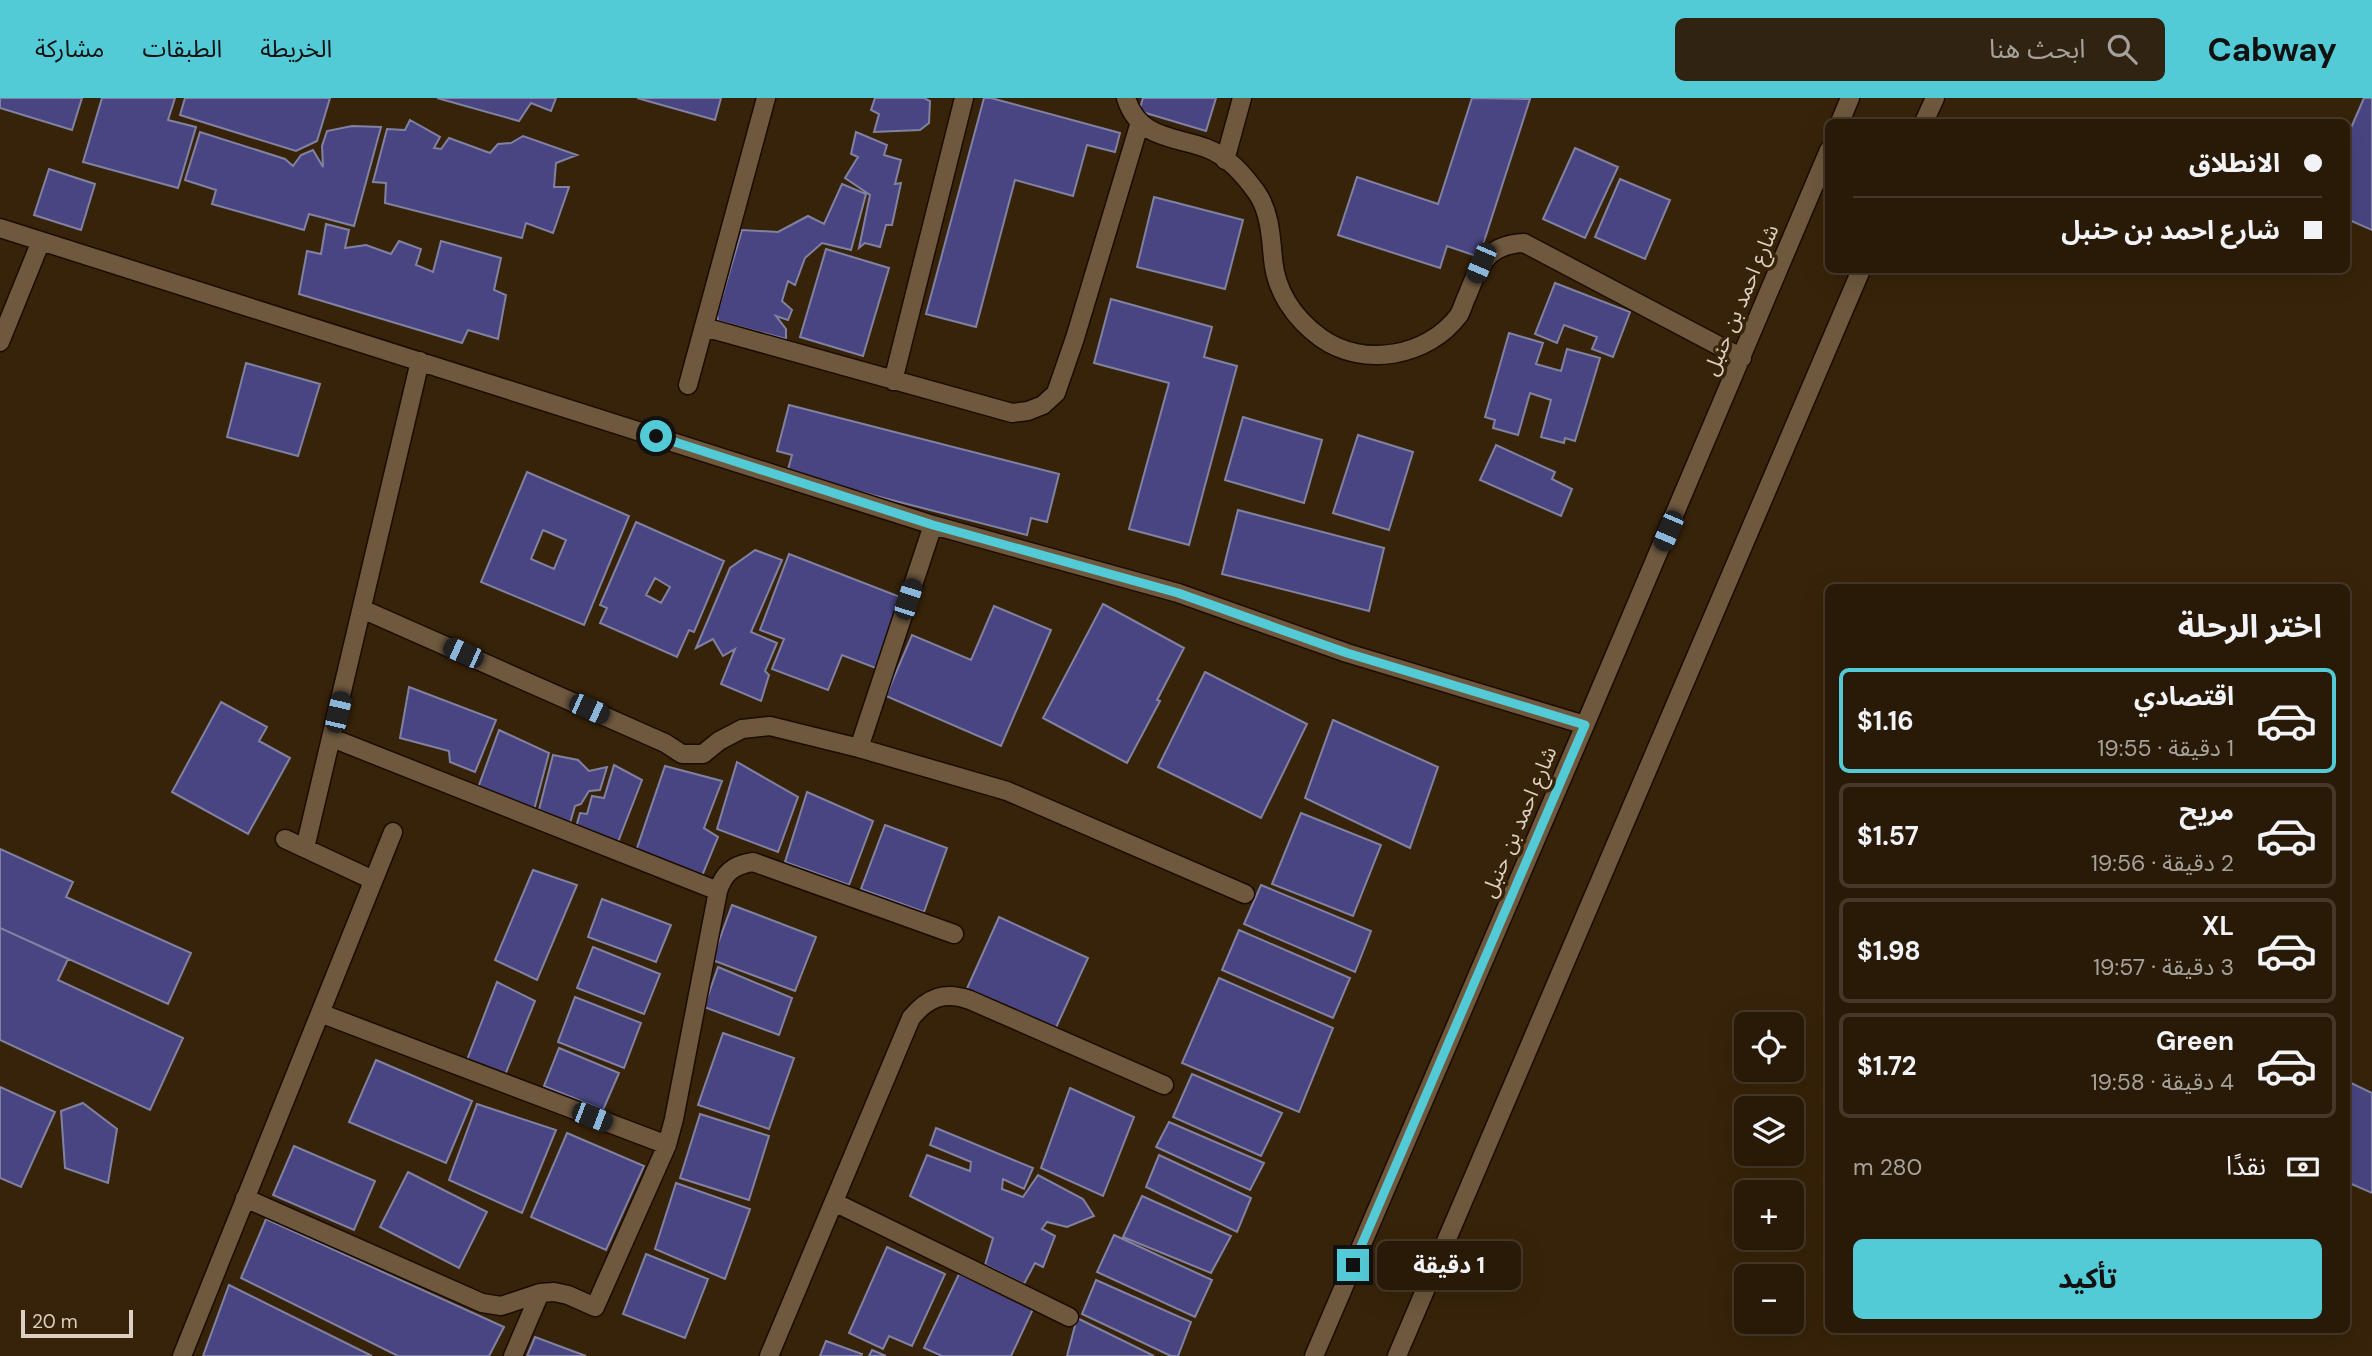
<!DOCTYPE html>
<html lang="ar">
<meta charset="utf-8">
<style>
:root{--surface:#291a07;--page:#312311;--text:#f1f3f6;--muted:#a5a19b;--line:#453828;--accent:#52cbd7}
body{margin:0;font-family:"DM Sans","Noto Sans Arabic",sans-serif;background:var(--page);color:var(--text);direction:rtl;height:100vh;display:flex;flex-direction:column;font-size:26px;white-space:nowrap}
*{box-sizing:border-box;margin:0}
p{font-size:23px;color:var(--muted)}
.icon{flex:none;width:38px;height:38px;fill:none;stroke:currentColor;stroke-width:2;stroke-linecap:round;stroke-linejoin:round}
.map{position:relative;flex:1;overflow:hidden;direction:ltr}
.sheet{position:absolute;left:1825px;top:486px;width:525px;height:749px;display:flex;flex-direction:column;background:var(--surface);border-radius:10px;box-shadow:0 7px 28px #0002,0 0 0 2px var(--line);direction:rtl}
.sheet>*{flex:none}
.top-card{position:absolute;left:1825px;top:21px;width:525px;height:154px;border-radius:10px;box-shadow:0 7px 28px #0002,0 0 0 2px var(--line);direction:rtl;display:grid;align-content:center;height:154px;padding:0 28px;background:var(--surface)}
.fabs{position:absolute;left:1734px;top:914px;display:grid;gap:14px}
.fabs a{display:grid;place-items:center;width:70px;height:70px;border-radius:10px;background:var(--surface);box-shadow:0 7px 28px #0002,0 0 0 2px var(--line);font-size:35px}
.scale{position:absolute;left:21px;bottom:18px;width:112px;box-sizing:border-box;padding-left:7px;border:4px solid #ddd0c2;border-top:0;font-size:19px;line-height:24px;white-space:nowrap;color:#ddd0c2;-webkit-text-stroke:5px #372309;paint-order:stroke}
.end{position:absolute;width:32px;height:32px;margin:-16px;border:9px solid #52cbd7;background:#111;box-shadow:0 0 0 4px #111}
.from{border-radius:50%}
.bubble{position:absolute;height:49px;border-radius:10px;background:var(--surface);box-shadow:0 7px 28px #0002,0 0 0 2px var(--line);font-size:23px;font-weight:700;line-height:49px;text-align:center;direction:rtl}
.car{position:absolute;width:21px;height:42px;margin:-21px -10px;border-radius:9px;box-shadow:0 0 5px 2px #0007;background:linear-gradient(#222 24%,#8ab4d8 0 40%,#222 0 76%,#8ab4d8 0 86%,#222 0)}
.top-card b{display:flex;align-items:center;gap:24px;height:66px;font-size:26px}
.top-card b+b{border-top:2px solid var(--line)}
.top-card i{width:18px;height:18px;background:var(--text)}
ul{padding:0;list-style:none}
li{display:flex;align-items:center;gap:21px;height:105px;margin:0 14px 10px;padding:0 14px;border:4px solid var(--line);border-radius:10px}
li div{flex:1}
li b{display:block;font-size:26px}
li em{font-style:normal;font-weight:700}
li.active{border-color:var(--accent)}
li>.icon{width:63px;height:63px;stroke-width:1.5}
h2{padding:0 28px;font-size:32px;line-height:84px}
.pay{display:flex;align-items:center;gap:18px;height:77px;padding:0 28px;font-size:26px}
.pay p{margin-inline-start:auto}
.button{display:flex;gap:14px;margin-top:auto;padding:14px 28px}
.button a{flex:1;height:80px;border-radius:10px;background:var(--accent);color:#111;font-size:28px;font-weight:700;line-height:80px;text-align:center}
header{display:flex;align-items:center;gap:42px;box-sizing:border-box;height:98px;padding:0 35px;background:var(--accent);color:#111}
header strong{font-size:33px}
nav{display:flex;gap:38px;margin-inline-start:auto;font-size:24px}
.search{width:490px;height:63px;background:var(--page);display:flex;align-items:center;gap:18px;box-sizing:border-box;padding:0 24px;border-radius:10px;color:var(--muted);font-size:26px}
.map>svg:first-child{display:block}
.building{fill:#484582;stroke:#8182a2;stroke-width:2;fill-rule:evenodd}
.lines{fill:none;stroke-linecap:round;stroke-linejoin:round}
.minor-casing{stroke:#1d0b00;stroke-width:21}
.minor{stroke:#6e583e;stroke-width:18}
.route{stroke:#52cbd7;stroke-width:9}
.labels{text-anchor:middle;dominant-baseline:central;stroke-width:7;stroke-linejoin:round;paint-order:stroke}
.street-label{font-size:21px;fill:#ddd0c2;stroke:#372309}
</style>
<header>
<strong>Cabway</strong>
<div class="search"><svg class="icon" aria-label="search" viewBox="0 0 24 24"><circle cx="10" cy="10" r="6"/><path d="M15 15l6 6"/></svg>ابحث هنا</div>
<nav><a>الخريطة</a><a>الطبقات</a><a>مشاركة</a></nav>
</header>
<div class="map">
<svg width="2372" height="1258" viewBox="0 0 2372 1258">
<rect width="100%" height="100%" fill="#372309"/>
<path class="building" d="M0,0H82L72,32L0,10Z
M102,0H175L168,22L196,29L178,90L83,64Z
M185,0H330L317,43L296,53L180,17Z
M437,0H556L551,13L531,5L519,23Z
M637,0H721L715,22Z
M875,0H924L930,3L929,25L920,32L874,34L879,16L871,12Z
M984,0H991L1120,35L1115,54L1087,47L1073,98L1015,82L976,229L926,216Z
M1143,0H1216L1206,33L1139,13Z
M1472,0L1530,1L1479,159L1447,148L1440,170L1338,137L1357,79L1438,106Z
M2364,0H2372V132L2347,121V39Z
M410,22L440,39L434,50L441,51L449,40L490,55L498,46L511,45L523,38L577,57L556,65L554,89H569L553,135L526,125L522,140L385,105L386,85L373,84L387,31L405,32Z
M352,28L381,29L354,128L309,116L304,132L212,106L216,92L185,82L200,34L285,61L293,68L301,57L313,52L323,69L322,48L327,33Z
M856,34L887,47L884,57L901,62L895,86L901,85L892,127H886L880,149L865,145L859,150L870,97L845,80L858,59L851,56Z
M1575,50L1618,69L1585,140L1543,121Z
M49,71L95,86L81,132L34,117Z
M1620,81L1670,102L1645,161L1595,139Z
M842,86L866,96L851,152L822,145L805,160L795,187L788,183L782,203L792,212L788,222L776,218L786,231V241L718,223L717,216L742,132L778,134L808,118L824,126Z
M1154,99L1243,122L1225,191L1137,169Z
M326,126L349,132L345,150L366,147L391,156L399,143L421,151L416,167L433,174L441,143L501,160L494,192L506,197L498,241L468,232L462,245L299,196L307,153L321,156Z
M826,151L889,170L863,258L800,239Z
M1555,185L1630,214L1613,259L1592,251L1597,239L1564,227L1557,245L1535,236Z
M1111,201L1212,229L1204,259L1237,268L1189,447L1129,431L1169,285L1094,265Z
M1509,235L1543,245L1536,266L1561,273L1567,251L1600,260L1575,343L1565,340L1564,345L1541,339L1551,302L1530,295L1518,337L1493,330L1495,322L1485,319Z
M246,265L320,286L298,358L227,339Z
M789,307L1059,376L1047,424L1031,420L1027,437L787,375L792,357L777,353Z
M1243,319L1322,342L1304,405L1225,382Z
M1358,337L1413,354L1389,432L1333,415Z
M1496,347L1555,374L1552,381L1572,391L1561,418L1480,382Z
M527,374L629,418L584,527L481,484ZM543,432L566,442L554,471L531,461Z
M1238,412L1384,450L1369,513L1222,476Z
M636,424L724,463L694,534L689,532L677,559L600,525L607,510L600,507ZM655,480L670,489L661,505L646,497Z
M755,452L782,462L751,534L777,545L765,573L769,577L761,603L721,586L735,551L723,558L713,541L696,550L730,470Z
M789,456L908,502L881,572L842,557L828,592L772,571L784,541L760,532Z
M1103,506L1184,550L1157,602L1160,603L1127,665L1043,620Z
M994,508L1051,532L1001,648L886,598L912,537L971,562Z
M1205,574L1307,626L1261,720L1158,669Z
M409,589L496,622L475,674L450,664L449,653L400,640Z
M221,604L267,629L259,643L290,660L248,736L172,694Z
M1333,622L1438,669L1410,750L1305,700Z
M499,632L549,655L534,712L478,690Z
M553,657L578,662L589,673L607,669L600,692L589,693L581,706L575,708L570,725L539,712Z
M737,664L798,699L778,754L717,731Z
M614,667L642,682L618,744L576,729L580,715L587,716L592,698L604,700Z
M665,668L722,683L704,730L718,739L702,778L636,753Z
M807,694L873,723L849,787L785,764Z
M1301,715L1381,747L1353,818L1272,786Z
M885,727L947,750L924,814L861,791Z
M0,751L73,784L66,799L191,855L168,906L0,830Z
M533,772L577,787L537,882L495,862Z
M1261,787L1371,833L1355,874L1244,826Z
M602,801L671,827L656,864L588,839Z
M732,807L816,839L795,893L712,862Z
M999,819L1088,860L1053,936L965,895Z
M0,830L68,861L58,882L183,940L150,1012L0,942Z
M1239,832L1350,880L1333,920L1222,872Z
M593,849L660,876L644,916L577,890Z
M718,869L792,900L779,937L704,909Z
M1219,880L1333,930L1299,1014L1182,965Z
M497,884L535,903L505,977L467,962Z
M575,899L641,925L624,970L558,944Z
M723,935L794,960L769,1031L698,1007Z
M559,950L619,975L603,1012L544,988Z
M376,962L472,1003L446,1065L349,1024Z
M1192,976L1282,1015L1261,1058L1173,1019Z
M2347,983L2372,995V1095L2347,1084Z
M0,989L55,1014L21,1089L0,1080Z
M1070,990L1134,1019L1103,1098L1041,1070Z
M83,1005L117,1031L108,1085L65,1070L61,1013Z
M477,1006L556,1032L522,1115L449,1082Z
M700,1016L769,1038L749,1102L680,1080Z
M1169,1024L1264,1065L1250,1092L1156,1049Z
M936,1030L1033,1070L1024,1091L1003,1081L1002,1091L1023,1099L1038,1077L1083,1101L1094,1118L1067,1129L1047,1124L1042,1131L1055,1138L1043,1169L1035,1165L1024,1186L985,1167L993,1140L910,1098L927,1057L970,1073L971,1064L930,1047Z
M567,1035L644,1068L606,1152L531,1119Z
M294,1048L375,1083L354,1132L273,1097Z
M1159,1057L1251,1100L1237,1134L1146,1089Z
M408,1074L487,1114L459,1170L380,1129Z
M676,1085L750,1111L725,1181L655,1151Z
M1142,1098L1231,1138L1211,1175L1123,1139Z
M266,1121L504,1229L489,1258H398L241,1180Z
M1114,1137L1212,1182L1195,1219L1097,1174Z
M887,1149L945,1176L912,1248L889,1238L883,1251L849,1235Z
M646,1156L708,1181L685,1240L623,1216Z
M959,1176L1033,1211L1011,1258H942L924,1250Z
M1096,1182L1191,1224L1178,1258H1171L1082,1216Z
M229,1187L372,1258H203Z
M1077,1220L1154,1258H1067Z
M535,1239L586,1258H527Z
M826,1243L862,1256L861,1258H820Z
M872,1252L886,1258H869Z"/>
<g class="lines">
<defs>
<path id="minor" d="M1126,0C1139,41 1173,38 1206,50C1228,58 1244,77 1257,95C1270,114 1271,140 1273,161C1276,194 1295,221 1321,240C1363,270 1428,259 1459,217C1462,212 1464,204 1467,198C1479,168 1487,146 1524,145L1742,260
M1840,24L1850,0
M1924,24L1935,0
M1225,62L1242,0
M0,130L933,427L1178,495L1347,555L1585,627
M704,229L1012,315L1028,313L1043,307L1056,295L1075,240L1140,24
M0,244L41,143
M893,283L964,0
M688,287L766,0
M362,511L665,645L682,656H703L719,643L742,631L770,628L859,650L1007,693L1245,796
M332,640L718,793
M859,650L933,427
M285,741L373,782
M305,750L420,263
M320,915L667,1047
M245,1100L482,1205L501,1208L540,1195L554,1194L568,1197L595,1209L667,1047L674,1021L718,793C724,775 733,767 753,764L954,836
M834,1104L1069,1219
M182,1258L393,734
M513,1258L540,1195
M769,1258L911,920C928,899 945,893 970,902L1164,987
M1314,1258L1585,627L1829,52
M1397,1258L1861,172"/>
</defs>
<use href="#minor" class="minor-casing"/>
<use href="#minor" class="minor"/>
</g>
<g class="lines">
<path class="route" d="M656,338L933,427L1178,495L1347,555L1585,627L1353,1167"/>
</g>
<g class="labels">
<g class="street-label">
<text transform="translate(1741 202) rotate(-67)">شارع احمد بن حنبل</text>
<text transform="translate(1519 724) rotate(-67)">شارع احمد بن حنبل</text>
</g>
</g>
</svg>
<div class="fabs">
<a><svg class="icon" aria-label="locate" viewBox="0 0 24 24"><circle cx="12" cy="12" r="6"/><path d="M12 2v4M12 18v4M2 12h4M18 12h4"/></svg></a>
<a><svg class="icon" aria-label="layers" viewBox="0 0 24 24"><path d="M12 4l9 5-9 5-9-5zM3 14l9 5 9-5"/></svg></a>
<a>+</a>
<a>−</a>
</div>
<div class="scale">20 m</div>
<i class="end from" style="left:656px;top:338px"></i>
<i class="end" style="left:1353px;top:1167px"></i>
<div class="bubble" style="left:1377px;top:1143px;width:144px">1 دقيقة</div>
<i class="car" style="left:1481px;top:165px;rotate:203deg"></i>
<i class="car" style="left:1668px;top:433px;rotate:203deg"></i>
<i class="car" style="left:908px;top:501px;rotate:18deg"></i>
<i class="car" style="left:463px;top:555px;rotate:294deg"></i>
<i class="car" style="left:589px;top:611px;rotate:114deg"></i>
<i class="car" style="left:338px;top:614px;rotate:13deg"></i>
<i class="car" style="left:592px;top:1019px;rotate:111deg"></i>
<div class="top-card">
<b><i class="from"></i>الانطلاق</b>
<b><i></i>شارع احمد بن حنبل</b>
</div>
<section class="sheet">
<h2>اختر الرحلة</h2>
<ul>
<li class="active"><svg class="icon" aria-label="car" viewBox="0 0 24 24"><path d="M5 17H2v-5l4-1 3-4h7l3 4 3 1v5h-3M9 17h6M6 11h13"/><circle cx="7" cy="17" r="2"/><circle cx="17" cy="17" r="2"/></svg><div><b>اقتصادي</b><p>1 دقيقة · 19:55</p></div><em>$1.16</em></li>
<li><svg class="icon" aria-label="car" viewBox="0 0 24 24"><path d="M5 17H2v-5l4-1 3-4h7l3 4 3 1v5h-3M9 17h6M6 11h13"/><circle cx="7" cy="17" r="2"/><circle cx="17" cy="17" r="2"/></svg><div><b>مريح</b><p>2 دقيقة · 19:56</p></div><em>$1.57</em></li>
<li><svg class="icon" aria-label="car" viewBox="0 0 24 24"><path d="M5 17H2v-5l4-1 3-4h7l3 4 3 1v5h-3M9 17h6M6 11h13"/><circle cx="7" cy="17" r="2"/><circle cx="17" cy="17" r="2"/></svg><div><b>XL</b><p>3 دقيقة · 19:57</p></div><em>$1.98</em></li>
<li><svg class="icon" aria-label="car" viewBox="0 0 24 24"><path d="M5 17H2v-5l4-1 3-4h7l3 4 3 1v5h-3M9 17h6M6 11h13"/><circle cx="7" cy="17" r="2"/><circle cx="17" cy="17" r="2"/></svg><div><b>Green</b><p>4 دقيقة · 19:58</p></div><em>$1.72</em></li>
</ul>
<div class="pay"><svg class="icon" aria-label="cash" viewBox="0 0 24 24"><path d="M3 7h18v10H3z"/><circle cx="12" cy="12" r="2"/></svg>نقدًا<p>280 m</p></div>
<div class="button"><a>تأكيد</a></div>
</section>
</div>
